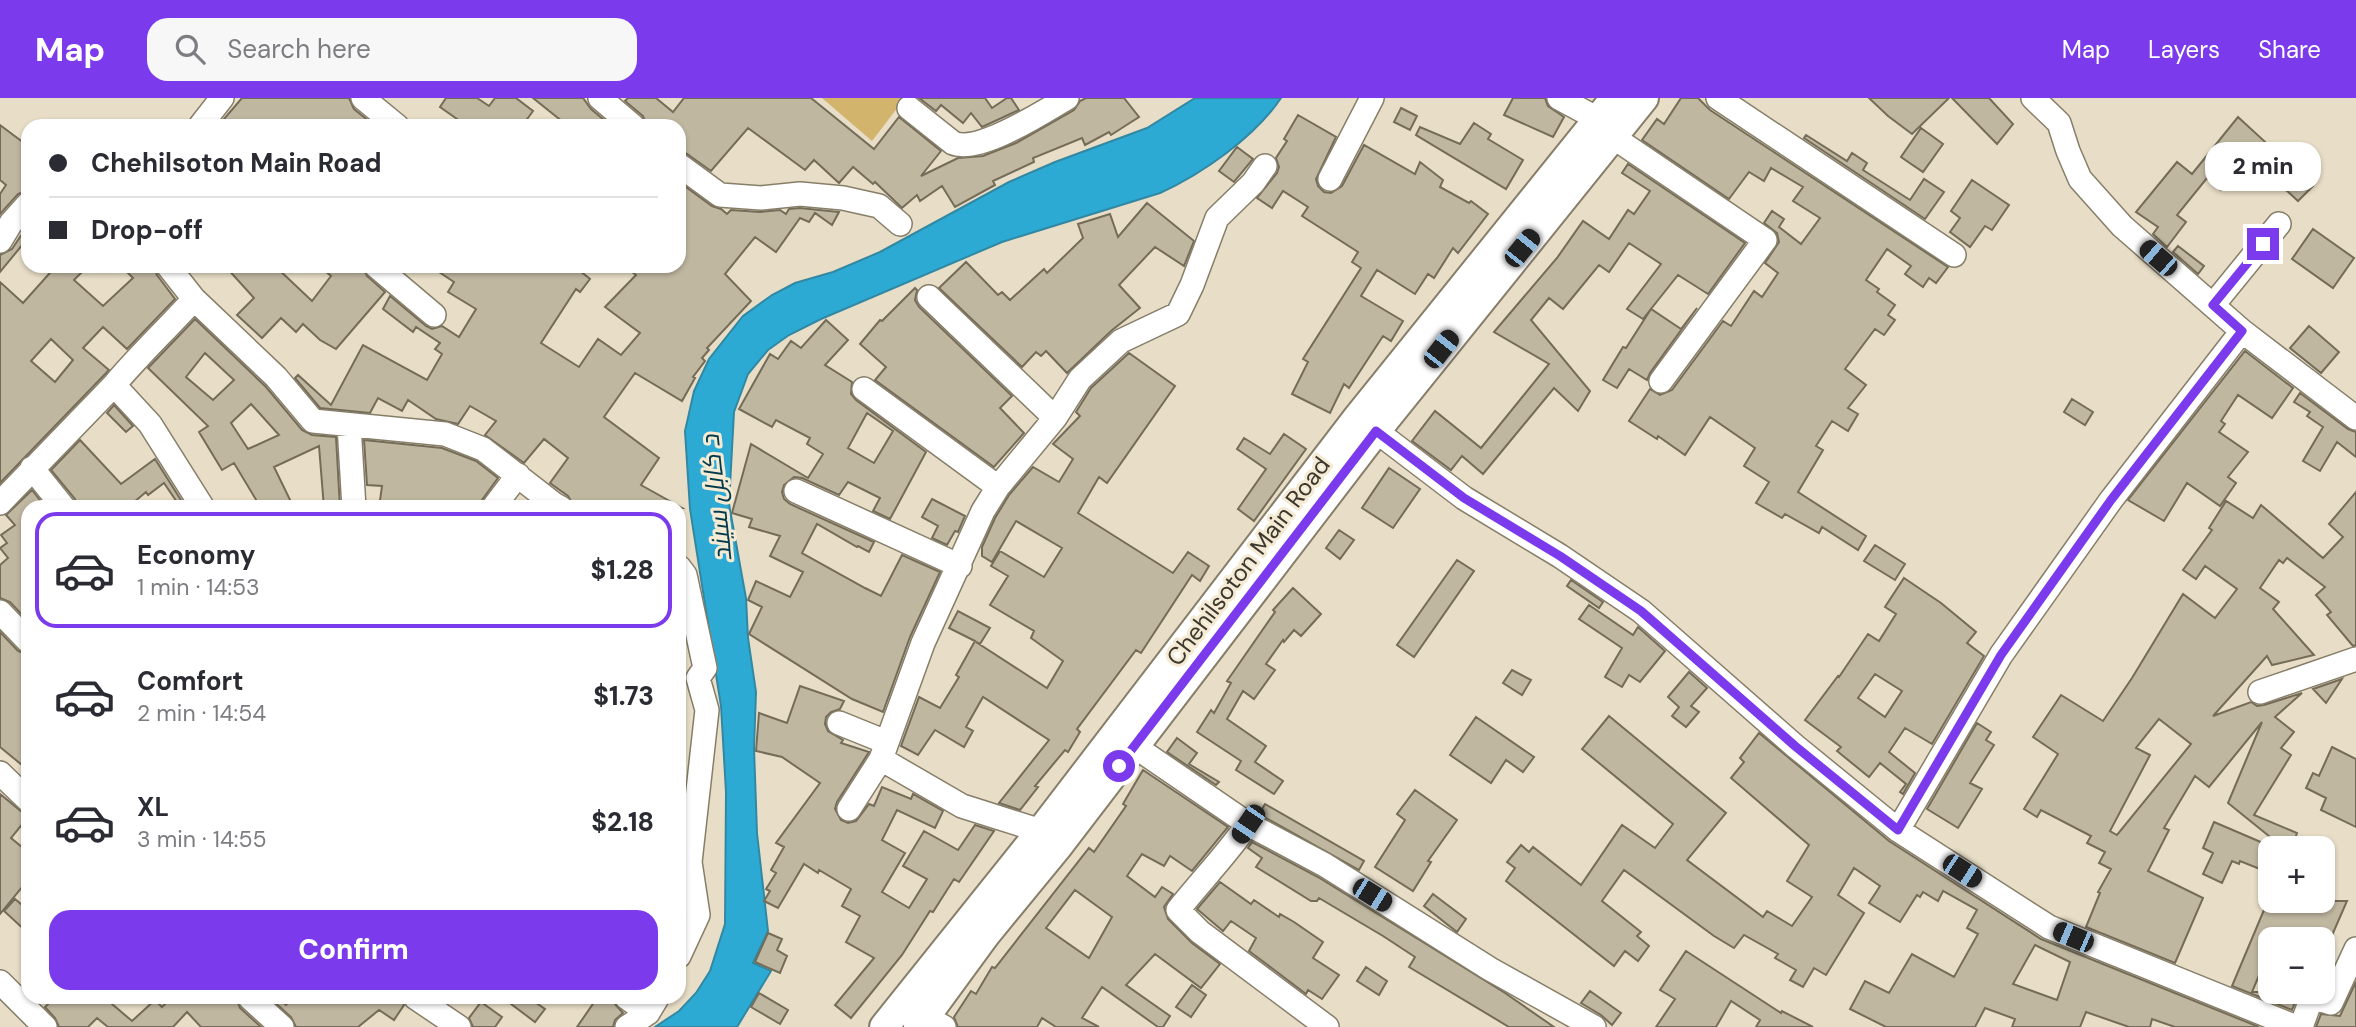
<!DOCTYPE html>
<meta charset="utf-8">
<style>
:root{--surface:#fff;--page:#f7f7f7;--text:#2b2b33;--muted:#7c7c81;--line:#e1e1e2;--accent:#7c3aed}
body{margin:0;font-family:"DM Sans",Cairo,sans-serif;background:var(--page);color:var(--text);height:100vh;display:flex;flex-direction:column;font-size:26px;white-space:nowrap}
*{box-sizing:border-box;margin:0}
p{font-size:23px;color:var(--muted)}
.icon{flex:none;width:38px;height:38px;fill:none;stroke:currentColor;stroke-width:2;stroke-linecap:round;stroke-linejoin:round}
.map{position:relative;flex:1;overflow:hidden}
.panel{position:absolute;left:21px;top:402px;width:665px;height:504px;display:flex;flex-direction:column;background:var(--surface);border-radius:21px;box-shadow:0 2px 5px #0004}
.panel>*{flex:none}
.banner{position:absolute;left:21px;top:21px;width:665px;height:154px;border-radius:21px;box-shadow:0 2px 5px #0004;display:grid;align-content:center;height:154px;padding:0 28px;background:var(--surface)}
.tools{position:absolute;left:2258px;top:738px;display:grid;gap:14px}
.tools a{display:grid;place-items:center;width:77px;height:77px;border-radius:14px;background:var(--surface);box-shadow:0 2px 5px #0004;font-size:35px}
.end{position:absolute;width:32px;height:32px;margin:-16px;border:9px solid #7c3aed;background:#fff;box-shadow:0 0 0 4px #fff}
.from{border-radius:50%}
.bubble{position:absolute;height:49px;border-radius:21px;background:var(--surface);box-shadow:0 2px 5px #0004;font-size:23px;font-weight:800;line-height:49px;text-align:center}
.car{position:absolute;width:21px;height:42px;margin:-21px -10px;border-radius:9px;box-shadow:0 0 5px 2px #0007;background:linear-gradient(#222 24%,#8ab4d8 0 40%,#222 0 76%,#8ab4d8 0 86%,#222 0)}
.banner b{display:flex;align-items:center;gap:24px;height:66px;font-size:26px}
.banner b+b{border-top:2px solid var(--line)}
.banner i{width:18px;height:18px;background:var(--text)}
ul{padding:12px 0 0;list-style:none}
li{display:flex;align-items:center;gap:21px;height:116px;margin:0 14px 10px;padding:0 14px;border:4px solid transparent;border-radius:21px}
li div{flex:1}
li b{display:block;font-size:26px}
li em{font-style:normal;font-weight:800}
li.current{border-color:var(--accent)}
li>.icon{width:63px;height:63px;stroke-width:1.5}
.primary-button{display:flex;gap:14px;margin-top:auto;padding:14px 28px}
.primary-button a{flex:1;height:80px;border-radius:21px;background:var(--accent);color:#fff;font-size:28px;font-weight:800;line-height:80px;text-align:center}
header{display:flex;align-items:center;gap:42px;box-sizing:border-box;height:98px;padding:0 35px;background:var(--accent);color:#fff}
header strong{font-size:33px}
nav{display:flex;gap:38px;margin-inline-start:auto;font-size:24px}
.search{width:490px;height:63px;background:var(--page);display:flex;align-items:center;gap:18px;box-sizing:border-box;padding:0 24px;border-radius:21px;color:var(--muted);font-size:26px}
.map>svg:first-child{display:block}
.green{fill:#d2b46c}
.water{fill:#2daad4;stroke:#3288a2;stroke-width:2}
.building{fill:#c0b7a1;stroke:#746c58;stroke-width:2;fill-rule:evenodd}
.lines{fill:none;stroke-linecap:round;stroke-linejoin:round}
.minor-casing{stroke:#877e69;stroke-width:26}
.major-casing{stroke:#877e69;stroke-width:32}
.minor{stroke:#fff;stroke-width:23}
.major{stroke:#fff;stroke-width:28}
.route{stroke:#7c3aed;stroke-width:9}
.labels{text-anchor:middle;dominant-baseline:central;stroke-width:6;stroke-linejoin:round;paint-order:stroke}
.street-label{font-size:24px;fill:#3c382f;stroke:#f5ebd4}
.water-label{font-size:26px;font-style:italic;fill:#033a4b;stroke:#f5ebd4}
</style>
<header>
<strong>Map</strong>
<div class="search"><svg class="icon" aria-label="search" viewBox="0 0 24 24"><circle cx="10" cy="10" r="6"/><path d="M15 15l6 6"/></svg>Search here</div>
<nav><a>Map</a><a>Layers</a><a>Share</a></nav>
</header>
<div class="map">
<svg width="2356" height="929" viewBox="0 0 2356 929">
<rect width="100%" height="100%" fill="#e8dec7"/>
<path class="green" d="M822,0H905L872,43Z"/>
<path class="water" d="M1195,0H1281C1255,39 1202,76 1160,95L1002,144L821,221L789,237L768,252L748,276L734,314L729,406L746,500L748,540L756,594L754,650L757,735L768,833L753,865L771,873L737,929H655L679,913L696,895L710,873L725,826L726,694L721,608L690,411L685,333L694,293L709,261L743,218L772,197L795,185L833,174L880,154L1009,84L1055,64L1147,30Z"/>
<path class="building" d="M242,0H349L354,11L375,28H218Z
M446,0H477L489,8L495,0H516L533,13L522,28H467L440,9Z
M533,0H583L591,11L611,28H568Z
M628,0H656L673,14L684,0H811L874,51L899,19L941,53L921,78L958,60L983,58L1016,45L1074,12L1080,3L1086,0H1124L1139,19L1111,37L1109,34L1085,47L1082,40L1033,60L1034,64L993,83L995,87L955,109L942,88L920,103L917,97L902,110L875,84L873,86L853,69L839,85L814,62L805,72L748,30L711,73L687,56L679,53V28H647L643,18L625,3Z
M919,0H985L992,10L1007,0H1011L1019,12L982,29L971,15L963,25L941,7L936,13Z
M1513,0H1545L1548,8L1564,19L1553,39L1504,17Z
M1681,0H1698L1710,12L1948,169L1936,185L1929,180L1923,189L1905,176L1911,168L1887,151L1866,182L1879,191L1877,194L1895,207L1888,217L1895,222L1884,237L1875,231L1845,271L1866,287L1848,310L1858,316L1848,333L1832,323L1816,348L1823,352L1798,394L1866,438L1858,452L1822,429L1819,435L1785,416L1782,420L1756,405L1769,384L1744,368L1755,350L1710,319L1685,357L1658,338L1657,341L1629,323L1650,291L1660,297L1672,292L1723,223L1731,228L1754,193L1762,199L1778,175L1765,165L1779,144L1777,135L1764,125L1772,113L1784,121L1779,129L1801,146L1820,120L1793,103L1803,89L1771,70L1764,83L1749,74L1729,101L1642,42L1657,21L1664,26Z
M1869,0H1949L1912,36L1888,18Z
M1952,0H1989L2013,26L1997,46Z
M1401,10L1417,18L1410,32L1394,24Z
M1298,17L1336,39L1316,81L1318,88L1324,94L1331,95L1342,88L1364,47L1415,76L1420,64L1443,82L1440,89L1469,105L1471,103L1488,116L1458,155L1453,150L1434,180L1428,176L1415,196L1377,172L1361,198L1403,223L1391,243L1383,238L1349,290L1344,286L1330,315L1292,296L1308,264L1303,261L1361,170L1352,164L1358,154L1302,118L1308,109L1283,93L1272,110L1257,100L1277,75L1279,69L1276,60L1287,43L1284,41Z
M2238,19L2313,88L2298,103L2249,58L2221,92L2207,80L2177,117L2186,124L2167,149L2153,136L2158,129L2136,114L2177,64L2192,76Z
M1474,25L1491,36L1488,41L1523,62L1506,91L1416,37L1420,29L1460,46Z
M0,27L28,48V92L18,96L0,116V96L6,87L0,82Z
M1921,30L1943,46L1923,74L1901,59Z
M1806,37L1847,63L1852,55L1867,65L1863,72L1910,102L1924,81L1944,94L1925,121L1804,40Z
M1237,49L1253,61L1234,84L1219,73Z
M1628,66L1745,145L1708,196L1678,177L1643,221L1627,211L1661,166L1629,145L1609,174L1599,167L1563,211L1549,200L1531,222L1590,293L1578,313L1554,290L1483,376L1462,358L1451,372L1412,343L1435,313L1481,350L1549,266L1494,234L1557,160L1583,123L1609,141L1628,112L1634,116L1650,93L1622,75Z
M1972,82L2009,107L1992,132L1985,128L1970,149L1950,134L1960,120L1951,113Z
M679,84L712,108L721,111L727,116L731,112L760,114L780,112L786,116L789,111L800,110L839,114L832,127L815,115L809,124L800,120L776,154L755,139L725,176L751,203L707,250L709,252L702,260L705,263L693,279L695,280L682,303L635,275L604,319L659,360L641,387L682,410H575L568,398L550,385L568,360L544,341L524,365L485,337L496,323L470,308L458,326L436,321L408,302L402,313L378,300L370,315L320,310L295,280L298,277L331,307L363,247L427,282L442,256L435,251L440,245L416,229L413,234L383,211L390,198L426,228L432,231L442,228L459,239L476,211L448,194L454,184L430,168H574L590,181L580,194L576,191L541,245L579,269L598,241L621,257L640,235L605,209L636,177L624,168H679Z
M1147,105L1194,143L1184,168L1155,149L1119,187L1140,210L1111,233L1067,275L1046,253L1041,258L1036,254L1022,269L939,190L966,164L998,197L1002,194L1010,202L1044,171L1047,175L1083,140L1078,126L1110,116L1118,139Z
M28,127V140L0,174V157L12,151Z
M2313,131L2354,160L2333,190L2292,161Z
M2178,148L2204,168L2198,176L2173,154Z
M56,168H88L74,182L103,208L133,180L121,168H154L157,177L175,201L127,251L103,229L83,250L109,272L0,385V184L23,205ZM51,241L73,262L55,284L31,263Z
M225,168H275L312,203L331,178L319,168H362L367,178L385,194L336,251L320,242L303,226L296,234L281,220L262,240L237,217L254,200Z
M915,190L917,192L915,202L919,209L1012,298L1000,310L1024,335L994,369L875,282L886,269L860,246L880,222L882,223Z
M1697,210L1650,275L1647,282L1629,271L1617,290L1603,282L1623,249L1626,250L1651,211L1681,231Z
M195,221L266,289L302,332L312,337L336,339L340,410H324L319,348L274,369L294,410H261L234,365L222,372L199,334L208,328L148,270ZM205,255L234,282L213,302L186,279ZM251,306L279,337L248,351L231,325Z
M826,222L848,242L825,267L852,284L851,296L856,302L926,354L890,421L873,413L880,400L848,384L839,397L802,380L794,379L784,387L782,394L784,401L790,406L874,444L869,454L858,448L857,449L817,426L802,455L865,490L881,498L902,457L940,474L910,539L883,614L852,601L749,536L762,509L748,502L756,483L790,499L803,474L770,458L780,438L749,429L752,421L732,415L751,346L808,380L823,356L807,346L810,340L776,322L772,329L739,311L770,256L778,261L791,243L801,250ZM867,315L893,333L874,365L848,350Z
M2309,228L2339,254L2321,275L2290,250Z
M2245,253L2293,290L2272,320L2238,297L2221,323L2225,326L2219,334L2248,354L2228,379L2236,385L2220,408L2187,385L2164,423L2128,402Z
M1129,255L1175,288L1107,385L1099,379L1078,415L1173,475L1188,454L1209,468L1200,483L1192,477L1141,555L1136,552L1077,631L1080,634L1068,654L1065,652L1035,688L1038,689L1020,712L999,705L1049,642L983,599L966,629L973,633L964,649L935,632L918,657L901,648L919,599L940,610L959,579L956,577L975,543L949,530L958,513L990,530L980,546L976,544L1047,590L1063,563L1031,540L1034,533L990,507L1008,478L991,468L1000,453L1044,479L1062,450L1016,423L992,464L982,458V449L995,420L1009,397L1033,369L1059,384L1073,361L1053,346L1080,318L1076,314L1091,290Z
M2300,295L2348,331L2356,334V359L2337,344L2320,373L2303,363L2323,329L2307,318L2310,314L2294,304Z
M2072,301L2093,314L2085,327L2064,314Z
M114,307L133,328L126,334L107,315Z
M1284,336L1306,351L1254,423L1238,411L1266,371L1237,351L1244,340L1270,356Z
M80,342L121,386L155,361L186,410H181L164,385L148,397L146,394L127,410H78L75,401L51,372Z
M364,342L442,350L476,363L498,380L482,402L479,410H379L382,388L367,387Z
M1389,370L1420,391L1393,430L1362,410Z
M32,392L46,410H28V501L23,512L28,517V523L10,504L0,500V467L8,460L0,450L7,445L1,437L15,427L6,417Z
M2356,394V547L2353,548L2327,517L2331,514L2316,497L2325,489L2287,460L2283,465L2279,462L2260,490L2279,504L2273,511L2314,557L2272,567L2267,558L2213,618L2251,604L2257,608L2264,607L2302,595L2275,619L2294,634L2281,650L2291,657L2254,717L2297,735L2291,751H2285L2228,705L2262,624L2209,689L2195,678L2164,730L2169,732L2148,773L2203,800L2175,865L2086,829L2100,795L2098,794L2111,771L2099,765L2105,754L2087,745L2091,738L2041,712L2037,719L2024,711L2058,656L2033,639L2061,597L2103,623L2132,580L2183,496L2215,520L2237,491L2205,468L2196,481L2183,472L2212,432L2209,430L2226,403L2253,420L2261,407L2323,460L2343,439L2329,426ZM2159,621L2191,646L2117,737L2110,733L2150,657L2136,650Z
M932,401L965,418L958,434L955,433L947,447L932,440L938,428L922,419Z
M1339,432L1354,442L1340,461L1326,450Z
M1875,447L1905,466L1895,482L1864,463Z
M1457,462L1474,473L1414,559L1397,547Z
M1904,480L1941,505L1976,534L1967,545L1984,558L1932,646L1905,630L1889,654L1915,675L1903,696L1900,694L1906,686L1880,665L1869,679L1837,653L1841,649L1805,622L1838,578L1839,579L1868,536L1879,543L1896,516L1885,509ZM1875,576L1902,593L1885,619L1858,600Z
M1571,482L1603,504L1599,510L1567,488Z
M1293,490L1321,516L1301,538L1294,532L1284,544L1283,542L1266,566L1275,572L1254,601L1243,593L1227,621L1266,648L1255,664L1283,683L1274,696L1236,672L1241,663L1197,634L1211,612L1214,615L1231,585L1227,583L1275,514L1273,512Z
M1589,507L1633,537L1638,529L1665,553L1640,584L1629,577L1622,589L1605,579L1622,550L1579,521Z
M0,534L18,553L28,557V672L0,649Z
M1512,572L1531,582L1522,597L1503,585Z
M1689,574L1707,590L1691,608L1699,614L1686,629L1672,618L1679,609L1668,599Z
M2342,581L2326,605L2313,591Z
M800,588L844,603L840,611L831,614L826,619L825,626L828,633L843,642L841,645L869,654L837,704L835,711L841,722L848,725L856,723L869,706L874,708L882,689L911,701L913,696L943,713L935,730L897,712L882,742L905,755L882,794L909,810L927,781L903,768L924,733L958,752L975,727L994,733L959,784L954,781L933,814L930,813L902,857L851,920L835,907L874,860L846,844L860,818L842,808L851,791L819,772L818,775L804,766L778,810L764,803L770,793L766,791L776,775L771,772L784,749L776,745L820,685L782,659L756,653L759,615L787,625Z
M1609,618L1726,715L1687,762L1763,819L1767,813L1792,828L1812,799L1787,783L1809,747L1731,680L1744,664L1740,660L1759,635L1889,743L2041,841L2259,929H2175L2152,921L2150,929H2129L2086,914L2080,929H2012L2015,921L1985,910L1975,929H1886L1850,911L1865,883L1889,895L1912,856L1954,879L1978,836L1967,830L1977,812L1943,793L1938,803L1923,794L1920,799L1917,797L1900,824L1869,805L1880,788L1854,770L1838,797L1864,815L1826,877L1814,870L1803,889L1790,882L1796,872L1775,860L1778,856L1744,837L1734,850L1714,838L1624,772L1602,803L1641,834L1637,838L1649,848L1638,863L1625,853L1614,868L1506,783L1515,770L1507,764L1521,747L1529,754L1533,749L1581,787L1622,727L1655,750L1673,726L1582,651ZM2035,847L2070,864L2057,902L2013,886Z
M1476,619L1534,659L1523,674L1506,662L1491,685L1450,657Z
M1977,625L1991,634L1986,642L1994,647L1970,685L1982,691L1958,730L1927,711Z
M1177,640L1197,655L1189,666L1219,684L1216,687L1167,654Z
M2332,649L2356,661V729L2321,712L2326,700L2306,690L2313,675L2319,678Z
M1143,672L1228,729L1192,773L1170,758L1164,768L1142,756L1127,778L1155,799L1162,789L1173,796L1164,809L1168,821L1192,845L1220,866L1201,890L1155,856L1126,887L1170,918L1163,929H1158L1102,889L1082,920L1099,929H1056L1042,920L1037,929H958L954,919L971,893L976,896L992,869L995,870L1089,750L1094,754L1126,708L1123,706ZM1075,792L1112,819L1089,860L1046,830Z
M1415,692L1457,722L1428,763L1431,764L1413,793L1375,769L1405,722L1397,716Z
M0,696L28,719L11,740L28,754V782L0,816Z
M1265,706L1364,763L1359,772L1259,716Z
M2214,724L2270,748V775L2240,763L2239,766L2232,763L2222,785L2203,776L2213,755L2203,750Z
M1252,744L1318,779L1505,895L1554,929H1509L1409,869L1415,859L1383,838L1319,800L1317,803H1311L1256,769L1262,760L1248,750Z
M1220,784L1251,806L1254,802L1279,819L1280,816L1294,824L1323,844L1313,860L1339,877L1322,901L1308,892L1306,896L1249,853L1256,840L1231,823L1223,833L1197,811Z
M1433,796L1466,821L1457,834L1424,808Z
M2269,800L2270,813L2274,803H2347L2330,842H2284L2270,835V851L2252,894H2299L2292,912L2232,888Z
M15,801L28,812V835L4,813Z
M768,835L782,841L777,852L787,858L780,875L755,864Z
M1686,853L1781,915L1782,913L1813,929H1756L1760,922L1731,903L1716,929H1656L1675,901L1660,892Z
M1366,869L1387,883L1379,897L1357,883Z
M2356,884V929H2316L2321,916L2340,918Z
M1192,887L1206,897L1191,919L1176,909Z
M1590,893L1621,915L1612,927L1601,917L1581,905Z
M759,895L788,912L780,926L751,909Z
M54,900H105L132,923L155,902L162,909L171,900H236L240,910L261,929H201L187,914L173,929H108L97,920L88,929H59L55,920L45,909Z
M270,900H277L286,907L292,900H402L404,907L394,922L379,912L358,929H296L291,919Z
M503,900H529L545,911L535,924Z
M597,900H613L615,906L623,915L615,922L613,929H577Z
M481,904L502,919L495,929H473L469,920Z"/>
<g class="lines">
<defs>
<path id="minor" d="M363,0L397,28
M600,0L633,28
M1559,0L1598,21
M1718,0L1954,157
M2033,0L2059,25L2068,53L2080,81L2122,128L2242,233L2356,320
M909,10L953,45C979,56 1043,14 1067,0
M200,28L222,0
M1613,39L1765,142L1661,283
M679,67L720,97L761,100L800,96L843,100L879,108L900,126
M1330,81L1372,0
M0,143L11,125L28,106
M168,168L194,201L276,279L313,323L445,336L483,351L554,406L561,410
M376,168L434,217
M929,199L1055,320
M2213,207L2279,126
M114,287L150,326L203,410
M864,291L998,389
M349,327L354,410
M1376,333L1464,400L1560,458L1641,513L1795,648L1898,732L2049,829L2296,929
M32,370L64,410
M796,393L960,468
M0,405L114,287C139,257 168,230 194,201
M493,410L518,377
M679,469L685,477L705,570L698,580L707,612L690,764L698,817L679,858
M0,514L28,543
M2260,594L2356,561
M839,625L886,644
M1134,648L1248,726L1325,767L1490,871L1594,929
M881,661L962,708L1041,733
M0,675L28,702
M849,711L881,661L923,545L983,413L998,389L1055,320L1080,281L1121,243L1178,216L1192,187L1217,120L1253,85L1265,68
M1248,726C1227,756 1201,783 1178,812L1200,834L1327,929
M1898,732L2001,557L2111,402L2242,233
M0,884L45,929
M250,900L282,929
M416,900L459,929
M627,900L648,915
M926,919L944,929
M627,929L648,915L657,900
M2301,929L2312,899L2331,905L2356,851"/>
<path id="major" d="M884,929L1041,733L1358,319L1615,0
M918,929L986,836L1059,747L1376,333L1644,0"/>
</defs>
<use href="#minor" class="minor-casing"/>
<use href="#major" class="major-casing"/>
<use href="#minor" class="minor"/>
<use href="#major" class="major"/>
</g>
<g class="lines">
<path class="route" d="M1119,668L1376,333L1464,400L1560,458L1641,513L1795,648L1898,732L2001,557L2111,402L2242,233L2213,207L2263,146"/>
</g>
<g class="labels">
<g class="street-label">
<text transform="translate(1248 463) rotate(-53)">Chehilsoton Main Road</text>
</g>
<g class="water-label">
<text transform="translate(716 400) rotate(-96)">د کابل سيند</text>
</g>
</g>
</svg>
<div class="tools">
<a>+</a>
<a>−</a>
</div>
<i class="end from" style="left:1119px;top:668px"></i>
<i class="end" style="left:2263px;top:146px"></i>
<div class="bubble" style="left:2205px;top:44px;width:116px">2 min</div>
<i class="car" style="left:1522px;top:150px;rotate:39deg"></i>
<i class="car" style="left:2158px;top:160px;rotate:311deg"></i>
<i class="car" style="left:1441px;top:251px;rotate:38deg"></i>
<i class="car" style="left:1248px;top:726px;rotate:214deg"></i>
<i class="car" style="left:1962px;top:773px;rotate:123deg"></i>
<i class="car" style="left:1372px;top:797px;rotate:122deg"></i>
<i class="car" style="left:2073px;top:839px;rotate:293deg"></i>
<div class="banner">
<b><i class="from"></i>Chehilsoton Main Road</b>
<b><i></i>Drop-off</b>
</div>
<section class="panel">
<ul>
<li class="current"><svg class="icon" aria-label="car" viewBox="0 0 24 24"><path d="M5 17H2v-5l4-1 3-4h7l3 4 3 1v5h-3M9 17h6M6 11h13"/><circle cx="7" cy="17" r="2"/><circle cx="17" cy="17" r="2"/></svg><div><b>Economy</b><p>1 min · 14:53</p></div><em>$1.28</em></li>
<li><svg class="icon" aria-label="car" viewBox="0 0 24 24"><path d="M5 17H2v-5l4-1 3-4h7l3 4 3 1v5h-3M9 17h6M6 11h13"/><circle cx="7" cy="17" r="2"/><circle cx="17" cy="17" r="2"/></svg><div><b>Comfort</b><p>2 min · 14:54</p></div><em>$1.73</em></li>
<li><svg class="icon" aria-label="car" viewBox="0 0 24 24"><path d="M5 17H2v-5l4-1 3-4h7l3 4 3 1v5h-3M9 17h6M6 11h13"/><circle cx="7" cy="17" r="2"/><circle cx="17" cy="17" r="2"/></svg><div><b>XL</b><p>3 min · 14:55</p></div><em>$2.18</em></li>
</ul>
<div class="primary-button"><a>Confirm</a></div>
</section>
</div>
